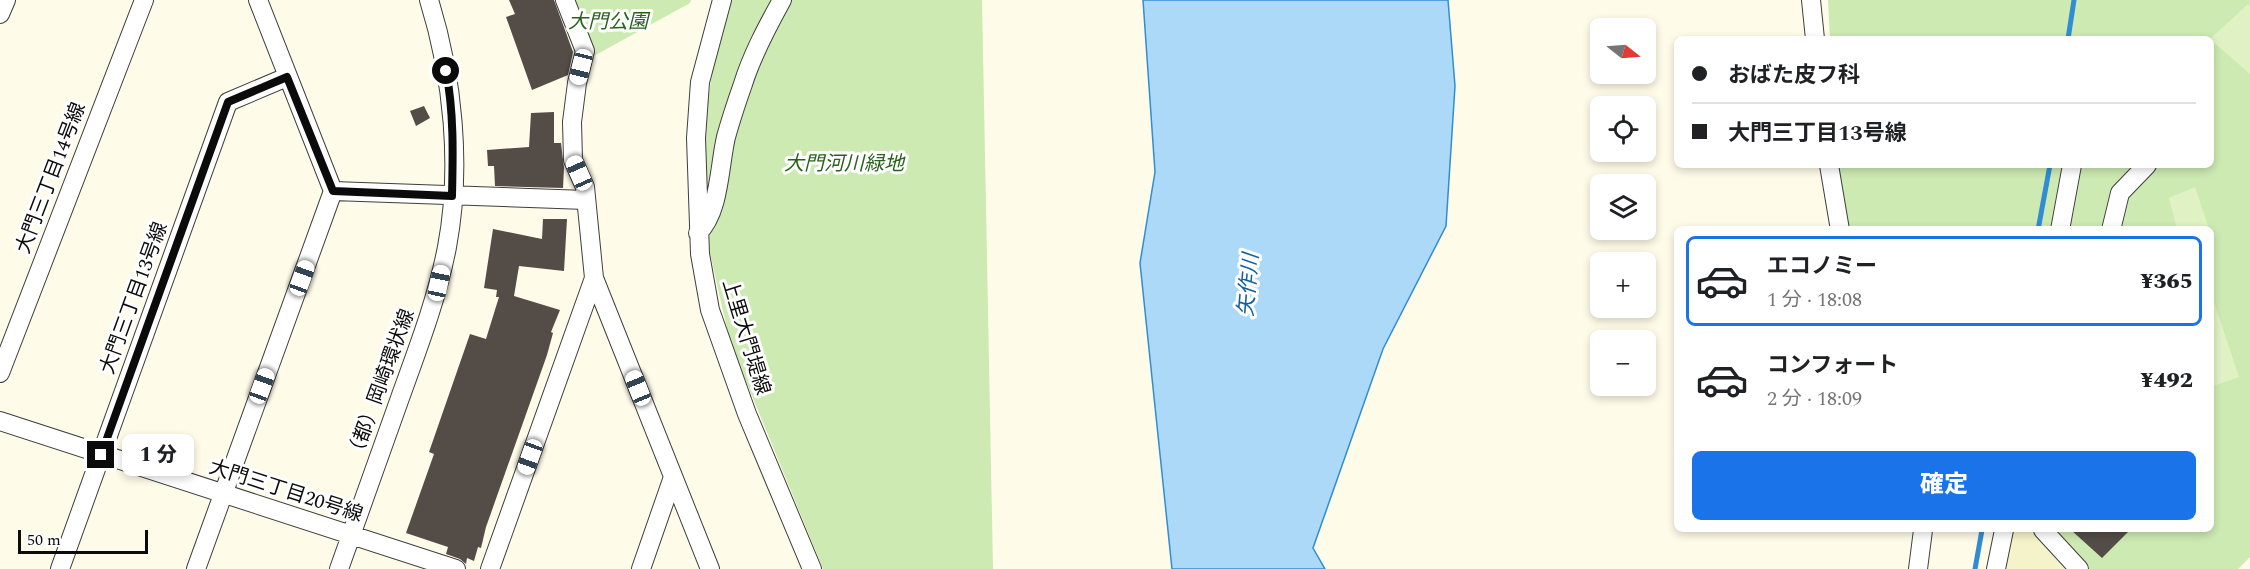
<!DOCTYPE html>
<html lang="ja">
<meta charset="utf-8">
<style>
:root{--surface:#fff;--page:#f6f6f6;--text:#202124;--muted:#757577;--line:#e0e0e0;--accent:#1a73e8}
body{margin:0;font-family:Spectral,"Noto Sans JP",serif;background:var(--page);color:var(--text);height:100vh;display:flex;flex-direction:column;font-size:22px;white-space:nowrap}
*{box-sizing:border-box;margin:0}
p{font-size:20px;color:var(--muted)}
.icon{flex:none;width:33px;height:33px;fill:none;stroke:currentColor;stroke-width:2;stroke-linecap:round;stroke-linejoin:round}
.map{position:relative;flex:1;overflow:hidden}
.side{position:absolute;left:1674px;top:226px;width:540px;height:306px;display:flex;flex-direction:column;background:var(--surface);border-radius:9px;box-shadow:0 3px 9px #0003}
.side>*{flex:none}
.top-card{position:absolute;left:1674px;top:36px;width:540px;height:132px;border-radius:9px;box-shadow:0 3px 9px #0003;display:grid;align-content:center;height:132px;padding:0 18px;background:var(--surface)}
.needle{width:39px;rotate:107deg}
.tools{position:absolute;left:1590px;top:18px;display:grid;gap:12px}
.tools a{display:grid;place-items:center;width:66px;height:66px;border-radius:9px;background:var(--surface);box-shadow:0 3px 9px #0003;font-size:30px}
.scale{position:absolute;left:18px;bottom:15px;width:130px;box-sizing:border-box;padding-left:6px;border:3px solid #0b0b0b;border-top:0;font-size:16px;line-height:21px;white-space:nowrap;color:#0b0b0b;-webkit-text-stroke:4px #fff;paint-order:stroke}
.end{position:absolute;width:27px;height:27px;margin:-14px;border:8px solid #0b0b0b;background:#fff;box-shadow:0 0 0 3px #fff}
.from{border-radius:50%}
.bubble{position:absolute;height:42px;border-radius:9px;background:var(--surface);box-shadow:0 3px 9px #0003;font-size:20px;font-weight:800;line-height:42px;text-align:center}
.car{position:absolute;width:18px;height:36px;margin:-18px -9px;border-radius:8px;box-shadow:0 0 4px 2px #0007;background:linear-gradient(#fff 24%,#345 0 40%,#fff 0 76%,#345 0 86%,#fff 0)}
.top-card b{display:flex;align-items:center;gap:21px;height:57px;font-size:22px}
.top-card b+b{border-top:2px solid var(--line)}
.top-card i{width:15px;height:15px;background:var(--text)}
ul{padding:10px 0 0;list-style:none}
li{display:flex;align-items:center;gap:18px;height:90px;margin:0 12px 9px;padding:0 6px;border:3px solid transparent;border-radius:9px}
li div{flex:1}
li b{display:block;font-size:22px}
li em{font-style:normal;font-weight:800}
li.active{border-color:var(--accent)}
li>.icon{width:54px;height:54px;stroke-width:1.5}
.cta{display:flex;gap:12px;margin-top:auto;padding:12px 18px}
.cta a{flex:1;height:69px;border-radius:9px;background:var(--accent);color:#fff;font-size:24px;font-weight:800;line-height:69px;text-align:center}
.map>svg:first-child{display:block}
.farmland{fill:#f5f3c9}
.green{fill:#cdeab2}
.pitch{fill:#e0f1c4}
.water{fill:#acd9f8;stroke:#308dd2;stroke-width:1.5}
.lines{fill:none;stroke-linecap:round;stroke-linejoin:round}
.stream{stroke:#308dd2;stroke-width:5}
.building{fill:#544c47}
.minor-casing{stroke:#3e3e3e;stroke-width:20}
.minor{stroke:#fff;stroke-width:18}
.route{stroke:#0b0b0b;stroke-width:8}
.labels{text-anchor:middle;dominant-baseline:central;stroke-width:6;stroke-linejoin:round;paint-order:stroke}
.park-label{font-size:20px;font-style:italic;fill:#27641a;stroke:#fff}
.street-label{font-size:20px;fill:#0b0b0b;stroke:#fff}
.water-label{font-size:21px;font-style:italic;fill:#115ea0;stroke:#fff}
</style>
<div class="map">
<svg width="2250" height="569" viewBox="0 0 2250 569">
<rect width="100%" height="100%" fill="#fffbe9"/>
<path class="farmland" d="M2012,530H2032L2066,569H2003Z"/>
<path class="green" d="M574,0H691L690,3L592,57Z
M730,0H982L993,569H823L730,342L710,253L704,206V132L713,65Z
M1828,0H2250V557L2238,569H2082L2047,530H2211V230L1840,229L1837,165H2211V39H1830Z"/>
<path class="pitch" d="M2248,4L2250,6V74L2210,39Z
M2195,187L2209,229H2177L2169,198Z
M2211,293L2239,377L2211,387Z"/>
<path class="water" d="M1143,0H1448L1455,86L1446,226L1383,349L1313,548L1325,569H1172L1140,263L1155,172Z"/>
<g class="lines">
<path class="stream" d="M2068,39L2074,0
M2038,230L2050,165
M1975,569L1982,530"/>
</g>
<path class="building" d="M509,0H554L573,52L568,75L532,90L506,17L515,14Z
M424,106L430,118L416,126L410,111Z
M554,112V143H561L564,168L563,188L495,186L494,166H488L487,150L529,147L531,113Z
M543,219H567L564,271L519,266L514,296L560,310L551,332L553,333L547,355L486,527L481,548L478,547L474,561L467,558L466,564L460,559L446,554L448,547L406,533L434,454L429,452L470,334L486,339L499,297H496L497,290L484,288L493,229L542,239Z
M2071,530H2130L2102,558Z"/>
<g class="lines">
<defs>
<path id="minor" d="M258,0L333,191
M565,0L585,51L577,83L572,122L573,160L585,187L594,278L710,569
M722,0L700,82L696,138L700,254L710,310L747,414L812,569
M1811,0L1815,39
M0,14L6,0
M1829,165L1840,230
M333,191L586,200
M2060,230L2072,165
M2111,230L2120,193L2147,165
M698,233C720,211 719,167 726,137C731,119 737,101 743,84C752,55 767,27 782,0
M0,373L144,0
M0,421L456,569
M2043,530L2079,569
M60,569L228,102L287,77
M196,569L333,191
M339,569C359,512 380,455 400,398C418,348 437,299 447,247C462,167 453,77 429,0
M490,569L594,278
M641,569L673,477
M1918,569L1923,530
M1996,569L2004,530"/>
</defs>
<use href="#minor" class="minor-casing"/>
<use href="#minor" class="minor"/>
</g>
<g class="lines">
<path class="route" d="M101,455L228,102L287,77L333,191L452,196C453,154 454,112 446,71"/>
</g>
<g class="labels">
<g class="park-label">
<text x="608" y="22">大門公園</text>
<text x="844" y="164">大門河川緑地</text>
</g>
<g class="street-label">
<text transform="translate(51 178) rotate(-69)">大門三丁目14号線</text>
<text transform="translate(134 298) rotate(-70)">大門三丁目13号線</text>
<text transform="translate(746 337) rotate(73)">上里大門堤線</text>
<text transform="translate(381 385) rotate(-70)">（都）岡崎環状線</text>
<text transform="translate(286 491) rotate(18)">大門三丁目20号線</text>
</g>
<g class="water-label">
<text transform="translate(1249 285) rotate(-85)">矢作川</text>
</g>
</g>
</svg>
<div class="tools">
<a><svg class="needle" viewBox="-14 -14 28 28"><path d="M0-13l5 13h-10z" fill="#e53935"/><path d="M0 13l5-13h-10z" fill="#757577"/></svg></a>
<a><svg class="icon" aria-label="locate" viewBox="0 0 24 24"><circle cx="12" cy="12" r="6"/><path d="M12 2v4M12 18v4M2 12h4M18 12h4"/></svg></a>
<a><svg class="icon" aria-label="layers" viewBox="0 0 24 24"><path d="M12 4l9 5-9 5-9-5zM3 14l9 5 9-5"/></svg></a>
<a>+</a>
<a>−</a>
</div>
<div class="scale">50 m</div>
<i class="end from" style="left:446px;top:71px"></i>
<i class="end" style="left:101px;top:455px"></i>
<div class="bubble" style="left:122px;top:434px;width:72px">1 分</div>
<i class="car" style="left:581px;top:67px;rotate:194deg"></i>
<i class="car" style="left:579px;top:173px;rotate:336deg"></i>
<i class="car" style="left:302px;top:278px;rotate:20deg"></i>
<i class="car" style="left:439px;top:283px;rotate:12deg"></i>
<i class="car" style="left:262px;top:386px;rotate:20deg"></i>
<i class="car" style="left:638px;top:388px;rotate:338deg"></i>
<i class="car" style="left:530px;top:457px;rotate:200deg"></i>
<div class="top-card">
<b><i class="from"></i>おばた皮フ科</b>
<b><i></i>大門三丁目13号線</b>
</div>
<section class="side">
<ul>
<li class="active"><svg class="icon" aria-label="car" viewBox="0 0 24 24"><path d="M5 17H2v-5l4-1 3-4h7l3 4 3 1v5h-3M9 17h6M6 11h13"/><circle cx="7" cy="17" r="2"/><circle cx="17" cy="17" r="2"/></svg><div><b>エコノミー</b><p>1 分 · 18:08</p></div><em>¥365</em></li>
<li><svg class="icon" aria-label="car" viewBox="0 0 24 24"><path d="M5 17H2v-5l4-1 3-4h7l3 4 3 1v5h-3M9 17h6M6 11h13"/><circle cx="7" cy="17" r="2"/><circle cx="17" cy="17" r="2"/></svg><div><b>コンフォート</b><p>2 分 · 18:09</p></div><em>¥492</em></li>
</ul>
<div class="cta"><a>確定</a></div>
</section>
</div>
